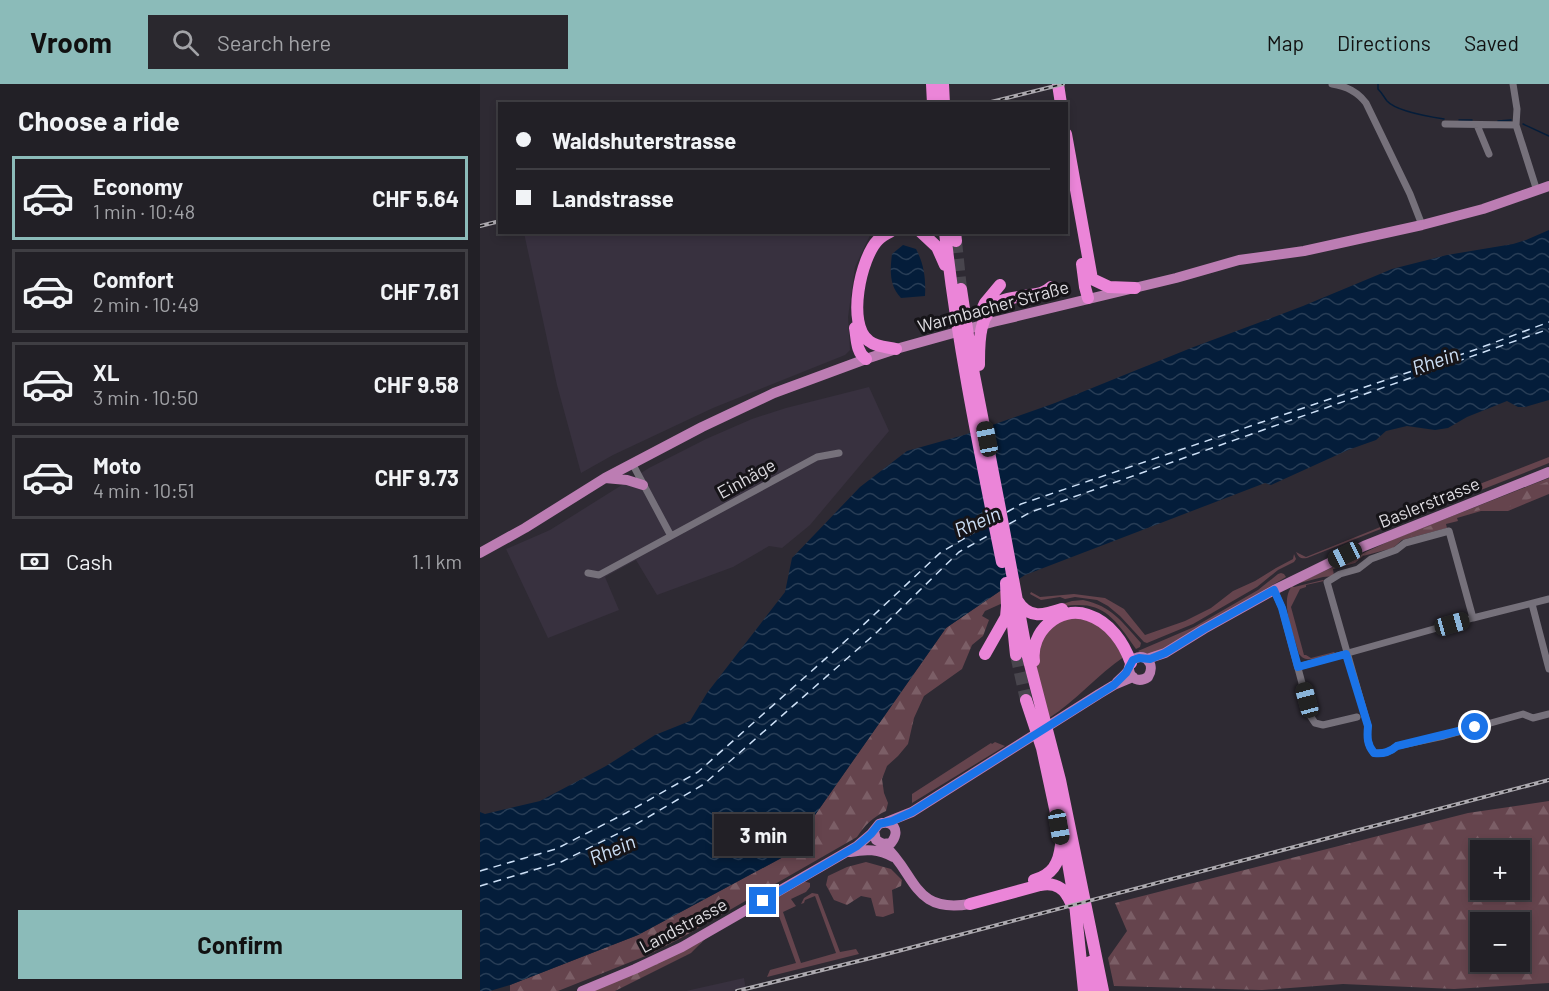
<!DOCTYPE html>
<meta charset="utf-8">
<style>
:root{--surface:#222026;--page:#2a282e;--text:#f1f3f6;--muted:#a2a3a7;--line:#3f3e43;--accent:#8bbbb9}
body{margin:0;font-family:Barlow,sans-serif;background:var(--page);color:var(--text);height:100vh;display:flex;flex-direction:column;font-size:22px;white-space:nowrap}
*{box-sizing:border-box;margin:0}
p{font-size:20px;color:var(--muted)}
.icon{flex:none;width:33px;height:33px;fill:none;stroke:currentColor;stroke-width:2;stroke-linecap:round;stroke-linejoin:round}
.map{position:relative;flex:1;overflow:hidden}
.sheet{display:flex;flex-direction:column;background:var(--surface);width:480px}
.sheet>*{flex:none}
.top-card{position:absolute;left:18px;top:18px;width:570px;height:132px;border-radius:0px;box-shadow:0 3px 9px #0003,0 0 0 2px var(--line);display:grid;align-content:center;height:132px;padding:0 18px;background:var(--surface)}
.buttons{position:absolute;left:990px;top:756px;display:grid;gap:12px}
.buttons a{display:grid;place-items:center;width:60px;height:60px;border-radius:0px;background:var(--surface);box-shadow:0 3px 9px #0003,0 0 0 2px var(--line);font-size:30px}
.end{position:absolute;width:27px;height:27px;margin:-14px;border:8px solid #1a73e8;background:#fff;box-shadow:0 0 0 3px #fff}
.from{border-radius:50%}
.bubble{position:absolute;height:42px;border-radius:0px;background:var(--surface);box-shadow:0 3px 9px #0003,0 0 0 2px var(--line);font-size:20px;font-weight:700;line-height:42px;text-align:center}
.car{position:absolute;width:18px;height:36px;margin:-18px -9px;border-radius:8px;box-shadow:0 0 4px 2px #0007;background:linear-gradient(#222 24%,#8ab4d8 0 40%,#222 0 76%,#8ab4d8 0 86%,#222 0)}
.top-card b{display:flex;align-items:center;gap:21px;height:57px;font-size:22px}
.top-card b+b{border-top:2px solid var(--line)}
.top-card i{width:15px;height:15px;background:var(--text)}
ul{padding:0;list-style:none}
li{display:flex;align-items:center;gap:18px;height:84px;margin:0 12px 9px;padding:0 6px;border:3px solid var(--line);border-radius:0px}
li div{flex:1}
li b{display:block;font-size:22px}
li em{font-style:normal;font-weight:700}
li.selected{border-color:var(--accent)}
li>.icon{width:54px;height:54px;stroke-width:1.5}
h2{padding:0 18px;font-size:27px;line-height:72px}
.pay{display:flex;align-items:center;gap:15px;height:66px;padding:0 18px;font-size:22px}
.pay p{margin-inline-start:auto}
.button{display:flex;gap:12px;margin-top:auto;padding:12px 18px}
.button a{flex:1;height:69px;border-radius:0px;background:var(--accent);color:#111;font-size:24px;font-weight:700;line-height:69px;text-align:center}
header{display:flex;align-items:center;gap:36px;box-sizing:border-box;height:84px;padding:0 30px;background:var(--accent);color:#111}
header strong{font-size:28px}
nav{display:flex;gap:33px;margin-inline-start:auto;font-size:21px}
.search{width:420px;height:54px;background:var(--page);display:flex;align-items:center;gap:15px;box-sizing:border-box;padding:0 21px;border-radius:0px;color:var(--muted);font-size:22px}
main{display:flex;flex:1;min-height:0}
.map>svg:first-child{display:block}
.built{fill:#38313f}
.grass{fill:#65444d}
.forest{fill:url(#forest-firs);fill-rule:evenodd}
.water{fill:url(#water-waves)}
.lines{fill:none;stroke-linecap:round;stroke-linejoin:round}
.stream{stroke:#041d3a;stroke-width:1.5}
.ferry{stroke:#cde0f7;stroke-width:1.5;stroke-dasharray:8 6;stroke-linecap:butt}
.motorway-tunnel{stroke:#48454d;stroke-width:12;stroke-dasharray:12 6;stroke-linecap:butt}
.minor{stroke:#76717b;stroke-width:7}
.primary{stroke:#bc7db3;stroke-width:10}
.motorway{stroke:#eb85d8;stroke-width:12}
.rail-casing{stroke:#aca9af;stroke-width:4}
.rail{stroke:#161418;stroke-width:1.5;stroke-dasharray:4.5;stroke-linecap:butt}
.route{stroke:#1a73e8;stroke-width:8}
.labels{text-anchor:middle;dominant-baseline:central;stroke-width:6;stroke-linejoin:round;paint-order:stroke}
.street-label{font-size:18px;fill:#dedce1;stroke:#161418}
.water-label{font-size:20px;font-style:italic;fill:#cde0f7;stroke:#161418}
</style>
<header>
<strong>Vroom</strong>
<div class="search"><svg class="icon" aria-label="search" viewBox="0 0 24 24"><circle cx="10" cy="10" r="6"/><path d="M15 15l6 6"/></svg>Search here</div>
<nav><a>Map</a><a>Directions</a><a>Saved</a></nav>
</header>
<main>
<section class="sheet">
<h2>Choose a ride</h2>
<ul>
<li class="selected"><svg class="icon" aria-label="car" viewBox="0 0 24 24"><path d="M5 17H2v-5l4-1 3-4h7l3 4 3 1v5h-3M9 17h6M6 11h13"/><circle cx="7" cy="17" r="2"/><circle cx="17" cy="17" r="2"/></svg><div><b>Economy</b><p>1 min · 10:48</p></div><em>CHF 5.64</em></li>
<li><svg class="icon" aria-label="car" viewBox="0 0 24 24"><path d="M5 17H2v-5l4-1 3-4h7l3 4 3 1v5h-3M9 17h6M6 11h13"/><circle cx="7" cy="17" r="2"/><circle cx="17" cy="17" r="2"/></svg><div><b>Comfort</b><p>2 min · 10:49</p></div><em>CHF 7.61</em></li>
<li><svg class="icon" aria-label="car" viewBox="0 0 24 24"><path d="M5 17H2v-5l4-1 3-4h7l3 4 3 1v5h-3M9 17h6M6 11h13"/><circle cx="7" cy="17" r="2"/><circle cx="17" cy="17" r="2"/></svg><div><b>XL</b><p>3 min · 10:50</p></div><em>CHF 9.58</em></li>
<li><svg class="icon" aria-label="car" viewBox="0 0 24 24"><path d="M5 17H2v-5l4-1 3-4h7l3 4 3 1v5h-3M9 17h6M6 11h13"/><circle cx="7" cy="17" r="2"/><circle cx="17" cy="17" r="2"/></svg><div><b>Moto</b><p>4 min · 10:51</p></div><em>CHF 9.73</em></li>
</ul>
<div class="pay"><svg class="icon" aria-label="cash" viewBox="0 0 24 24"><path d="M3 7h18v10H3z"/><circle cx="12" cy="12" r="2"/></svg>Cash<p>1.1 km</p></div>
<div class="button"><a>Confirm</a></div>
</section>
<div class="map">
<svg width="1069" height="907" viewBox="0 0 1069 907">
<defs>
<pattern id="forest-firs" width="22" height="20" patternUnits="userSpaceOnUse" patternTransform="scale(1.5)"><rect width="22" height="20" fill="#65444d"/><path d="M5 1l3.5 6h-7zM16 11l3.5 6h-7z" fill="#7b5e66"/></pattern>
<pattern id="water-waves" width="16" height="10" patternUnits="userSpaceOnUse" patternTransform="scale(1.5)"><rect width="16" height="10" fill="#041d3a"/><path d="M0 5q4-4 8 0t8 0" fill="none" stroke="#283d56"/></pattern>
</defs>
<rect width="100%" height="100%" fill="#2e2a33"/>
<path class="built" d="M44,149V148L391,149L375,183L368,233L370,266L365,271L233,324L133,371L101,389L77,301Z
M389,303L409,347L330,441L302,464L289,462L253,483L177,511L156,476L125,493L139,526L68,554L26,465L70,446L169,384L226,355L272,335L306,324Z
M264,894L266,907H206Z"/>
<path class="grass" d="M1069,373V379L1001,406L999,405L997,401Z
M1069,394V410L1028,427H1001L977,434L978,437L966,440L967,444L922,456L913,464L883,472L875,479L853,485L854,492L843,493L816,500L914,455Z
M995,402L996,406L995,408L827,474C821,475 819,474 816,468L826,473L992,406Z
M814,470L816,475L814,478L798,486L777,503L713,540L667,559L664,558L640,532L628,522L617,516L595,513L585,515L580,513L561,516L550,510L551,508L560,513L594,510L625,514L644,525L665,551L705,537L731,524L753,507L775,497L796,484L813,475Z
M801,489L804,490L806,493L673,572L661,569L658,567L714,543L778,506L798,490Z
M843,496L844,497L826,501V503L820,505L811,523L824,571H826L831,574L854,568L855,569C842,572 827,581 819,570C814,551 799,518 812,502L814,503Z
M603,516C632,522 642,538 661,559L660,563L656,565C627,522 616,514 564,526L592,517Z
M586,534C620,532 626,548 645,572C617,591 596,617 569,634C563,611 548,573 563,551C567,545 579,539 586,534Z
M515,658L525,662L432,719V710L511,659L512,660Z
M323,797L330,799V803L326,808L311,815L316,822L303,828L321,879L356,869L335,812L325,816L324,819L321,820L324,814L332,809L338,810L360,868L376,865L379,870L287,893L290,886L316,879L296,824L261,833Z"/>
<path class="forest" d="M1069,397V407L1026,424L1015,421L1016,418Z
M1004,421L1008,423L1007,425C995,426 969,434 962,443L922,455L913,462L883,471L874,478L852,485L851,491L831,494L914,456Z
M523,505L525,518L505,527L502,532L509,536L503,552L492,561L482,585L444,612L434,634L428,660L418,672L407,682L402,695L404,709L408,719L406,727C393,733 385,741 377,753L201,854L168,871L78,907H30V901L158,851L307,771L466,544Z
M1069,717V899L974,905L863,900L782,906L634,902L628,874L647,847L635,819L988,729ZM1000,766H1040V806H1000ZM1000,838H1040V878H1000Z
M386,778L411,785L422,796L421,802L412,806L414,829L403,833L396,832L391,814L381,812L367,821L354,816L346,801L348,792L367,783Z
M227,853L211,869L135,907H109Z"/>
<path class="water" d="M1069,146V316L1045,323H1038L1027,317L987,333L968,344L955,346L927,342L906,347L896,356L868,366L791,401L785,399L545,491L523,505L466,544L307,771L158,851L30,901L10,907H0V728L5,730L60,717L126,682L175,651L210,637L227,609L305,508L312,474L380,403L427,367L484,351L575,319L711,264L823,222L912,185L967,171L1033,160L1046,156Z
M423,161L436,165C444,180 446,195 445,212L421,214C409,202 410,186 412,170Z"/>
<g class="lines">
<path class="stream" d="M898,0V5C902,9 904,13 907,17C916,27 951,33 964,35
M979,36H992
M1018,37L1031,36
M1043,40L1069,52"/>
<path class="ferry" d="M527,428L541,420L997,265L1069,238
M529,440L551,428L1069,245
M0,787L76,765L146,729L218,688L380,544L460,469L508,440
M0,802L81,778L153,742L224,700L395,550L479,468L511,450"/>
<path class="motorway-tunnel" d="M476,157L481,205
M536,571L546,616"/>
<path class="minor" d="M852,0C866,2 877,7 886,19L930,110L942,141
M1033,0L1037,25L1036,41L1057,107
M965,40L1036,41
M997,41L1009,70
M191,452L337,373L359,369
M108,489L119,491L191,452L152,379
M794,506L802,524L831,633L835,639L843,641L877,633
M1052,520L1069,585
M993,534L969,447L925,459L916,466L891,475L878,485L860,490L847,498L888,642C887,653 887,661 894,669C904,670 910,668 917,662L964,652L1043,630L1053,634L1069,630
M818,583L993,534L1069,515"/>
<path class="primary" d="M125,394L147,396L163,401
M0,469L45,444L125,394L222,343L294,309L386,275L416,265L513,238L696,194L759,176L824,167L942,141L1003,125L1069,102
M667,575L685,569L724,545L794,506L884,462L1069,388
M637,598C640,595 645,591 648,587C650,582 648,582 652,577C662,566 677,579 668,593C659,599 650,595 649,585
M407,738L432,728L619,610L634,601L653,593
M403,760C437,790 432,830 490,820
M370,768C386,765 399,765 413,773
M102,907L155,885L202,863L377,762L391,750L399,740C413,735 421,747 411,759L403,760L396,756L394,747"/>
<path class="motorway" d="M452,0L453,20
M463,0L464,20
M578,0L581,20
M586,50L612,195L629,203L655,204
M410,148C406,150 401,153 398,156C381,173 366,241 389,257C396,263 407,263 416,265
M441,148L457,163L465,181
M465,148C477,259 500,369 522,478
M475,148L476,157
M602,180L605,203L608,214
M481,205L494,291L520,425L546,565L580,696L623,907
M500,230L505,219L520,201
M375,244C377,255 376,268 386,275
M499,281C499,259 498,229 521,217C528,214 537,213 545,212C555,210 564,210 571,203
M537,516C549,536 564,531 582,525
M531,522L536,571
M505,570L526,533L527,522L526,499
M554,577C550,548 579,521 608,531C630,538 644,559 651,579
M546,616L562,664L582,757L588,779L595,820L604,907
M554,796C572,791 579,780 581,761
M490,820L560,801C576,798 585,804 591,819
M610,878L613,907"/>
<defs>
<path id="rail" d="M503,20L583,0
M0,142L20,137
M257,907L403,871L1069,696"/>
</defs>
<use href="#rail" class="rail-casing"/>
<use href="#rail" class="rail"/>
</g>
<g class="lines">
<path class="route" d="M283,817L377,762L391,750L399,740L412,737L432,728L634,601L646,589L653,576L659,574L670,575L685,569L724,545L794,506L802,524L818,583L866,570L888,642C887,653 887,661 894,669C904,670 910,668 917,662L995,643"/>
</g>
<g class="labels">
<g class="street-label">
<text transform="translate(513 222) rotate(-15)">Warmbacher Straße</text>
<text transform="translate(266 394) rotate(-29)">Einhäge</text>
<text transform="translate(949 418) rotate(-22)">Baslerstrasse</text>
<text transform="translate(203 841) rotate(-28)">Landstrasse</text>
</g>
<g class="water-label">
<text transform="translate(955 276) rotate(-19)">Rhein</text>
<text transform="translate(497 437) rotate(-23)">Rhein</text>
<text transform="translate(132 765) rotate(-23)">Rhein</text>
</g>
</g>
</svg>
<div class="buttons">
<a>+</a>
<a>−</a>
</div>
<i class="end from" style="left:995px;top:643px"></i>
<i class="end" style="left:283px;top:817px"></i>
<div class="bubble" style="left:234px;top:730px;width:99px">3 min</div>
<i class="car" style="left:507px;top:355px;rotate:349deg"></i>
<i class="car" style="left:865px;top:471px;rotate:244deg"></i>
<i class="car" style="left:972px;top:540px;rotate:74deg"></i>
<i class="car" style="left:827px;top:616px;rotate:345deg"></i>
<i class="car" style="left:579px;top:743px;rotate:170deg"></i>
<div class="top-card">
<b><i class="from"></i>Waldshuterstrasse</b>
<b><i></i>Landstrasse</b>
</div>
</div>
</main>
